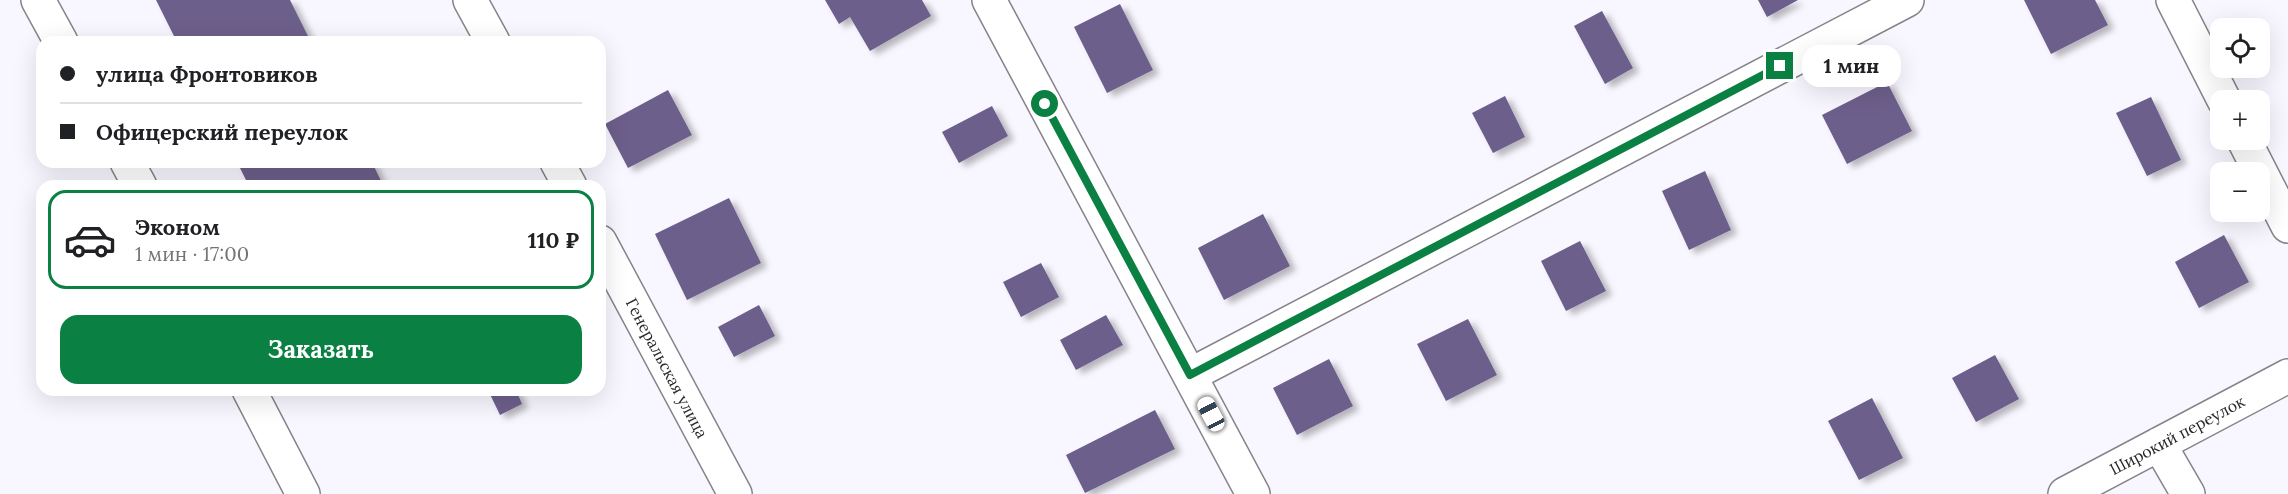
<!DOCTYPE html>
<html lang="ru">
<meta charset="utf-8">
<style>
:root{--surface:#fff;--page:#f2f2f2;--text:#202124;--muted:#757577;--line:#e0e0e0;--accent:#0b8043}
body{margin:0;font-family:Lora,serif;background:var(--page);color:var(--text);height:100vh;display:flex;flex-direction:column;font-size:22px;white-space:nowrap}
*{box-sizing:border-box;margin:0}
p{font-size:20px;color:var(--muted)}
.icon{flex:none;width:33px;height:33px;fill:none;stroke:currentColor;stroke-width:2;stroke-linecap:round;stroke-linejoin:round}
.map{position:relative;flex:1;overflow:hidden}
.details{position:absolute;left:36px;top:180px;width:570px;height:216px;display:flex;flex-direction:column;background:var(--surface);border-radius:18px;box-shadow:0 6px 24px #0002}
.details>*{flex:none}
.hud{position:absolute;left:36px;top:36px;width:570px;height:132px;border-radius:18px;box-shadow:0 6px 24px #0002;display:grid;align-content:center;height:132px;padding:0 24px;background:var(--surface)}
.controls{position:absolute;left:2210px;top:18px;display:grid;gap:12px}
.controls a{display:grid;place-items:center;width:60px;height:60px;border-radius:12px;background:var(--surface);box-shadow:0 6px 24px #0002;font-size:30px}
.end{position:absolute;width:27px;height:27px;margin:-14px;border:8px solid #0b8043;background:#fff;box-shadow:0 0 0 3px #fff}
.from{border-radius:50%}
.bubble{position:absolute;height:42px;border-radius:18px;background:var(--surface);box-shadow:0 6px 24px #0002;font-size:20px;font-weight:700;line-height:42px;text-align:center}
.car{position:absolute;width:18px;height:36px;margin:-18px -9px;border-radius:8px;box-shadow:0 0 4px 2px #0007;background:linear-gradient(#fff 24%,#345 0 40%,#fff 0 76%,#345 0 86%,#fff 0)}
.hud b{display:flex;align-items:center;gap:21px;height:57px;font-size:22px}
.hud b+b{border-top:2px solid var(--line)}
.hud i{width:15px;height:15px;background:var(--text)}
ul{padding:10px 0 0;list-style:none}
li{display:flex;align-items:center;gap:18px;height:99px;margin:0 12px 9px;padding:0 12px;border:3px solid transparent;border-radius:18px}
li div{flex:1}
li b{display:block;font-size:22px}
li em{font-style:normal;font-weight:700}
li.on{border-color:var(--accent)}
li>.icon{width:54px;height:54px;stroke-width:1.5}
.cta{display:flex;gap:12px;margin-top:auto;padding:12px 24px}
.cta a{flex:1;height:69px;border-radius:18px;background:var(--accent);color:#fff;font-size:24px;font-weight:700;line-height:69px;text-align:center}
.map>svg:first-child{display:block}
.building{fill:#6d5e8b;filter:url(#shadow)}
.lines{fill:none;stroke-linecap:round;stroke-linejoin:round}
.minor-casing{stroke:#86848a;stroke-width:36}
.minor{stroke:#fff;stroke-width:33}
.route{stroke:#0b8043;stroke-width:8}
.labels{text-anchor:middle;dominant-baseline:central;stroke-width:6;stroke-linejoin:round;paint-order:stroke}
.street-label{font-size:16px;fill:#28272a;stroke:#fff}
</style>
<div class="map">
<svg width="2288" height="494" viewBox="0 0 2288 494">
<defs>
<filter id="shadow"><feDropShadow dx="6" dy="4" stdDeviation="3" flood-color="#0004"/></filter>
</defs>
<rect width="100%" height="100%" fill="#f8f6fe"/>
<path class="building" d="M156,0H290L311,42H177Z
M825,0H922L931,16L870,51L850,17L839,24Z
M1758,0H1798L1767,17Z
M2024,0H2095L2108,25L2051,54Z
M1120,4L1153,70L1107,93L1074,27Z
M1602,11L1633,68L1605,84L1574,26Z
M1887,82L1912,131L1847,164L1822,115Z
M668,90L692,135L628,168L605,124Z
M1505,96L1525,137L1493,153L1472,113Z
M2151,97L2181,160L2147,176L2116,113Z
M992,106L1008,136L959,163L942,132Z
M237,162H372L381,181L372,186H249Z
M1705,171L1731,230L1689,250L1662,191Z
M729,198L761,263L687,300L655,234Z
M1263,214L1290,266L1224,300L1198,248Z
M2224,235L2249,282L2199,308L2175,262Z
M1580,241L1606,291L1566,311L1541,261Z
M1041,263L1059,297L1021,317L1003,282Z
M759,305L775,336L734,357L718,327Z
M1106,315L1123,345L1076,370L1060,340Z
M1468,319L1497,375L1446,401L1417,344Z
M1995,355L2019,399L1976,422L1952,378Z
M1329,359L1353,406L1297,435L1273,388Z
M488,390H516L522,404L500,415Z
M1872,398L1903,458L1859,480L1828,421Z
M1155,410L1175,449L1085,493L1066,455Z"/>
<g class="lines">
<defs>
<path id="minor" d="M38,0L61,42
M470,0L493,42
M989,0L1253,494
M2173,0L2224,100
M2244,140L2288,226
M127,162L140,186
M557,162L570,186
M600,242L735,494
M1190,375L1907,0
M249,390L303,494
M2159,444L2188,494
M2065,494L2288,376"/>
</defs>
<use href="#minor" class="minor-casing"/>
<use href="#minor" class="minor"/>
</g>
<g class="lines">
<path class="route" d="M1045,104L1190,375L1780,66"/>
</g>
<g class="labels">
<g class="street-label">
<text transform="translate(667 368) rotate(62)">Генеральская улица</text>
<text transform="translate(2177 435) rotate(-28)">Широкий переулок</text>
</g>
</g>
</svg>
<div class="controls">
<a><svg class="icon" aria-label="locate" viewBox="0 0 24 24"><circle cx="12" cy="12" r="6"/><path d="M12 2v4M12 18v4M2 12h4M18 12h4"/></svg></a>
<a>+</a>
<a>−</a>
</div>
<i class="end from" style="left:1045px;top:104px"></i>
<i class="end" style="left:1780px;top:66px"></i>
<div class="bubble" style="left:1802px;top:45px;width:99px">1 мин</div>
<i class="car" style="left:1211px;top:414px;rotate:332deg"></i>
<div class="hud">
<b><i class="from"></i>улица Фронтовиков</b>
<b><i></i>Офицерский переулок</b>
</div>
<section class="details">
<ul>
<li class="on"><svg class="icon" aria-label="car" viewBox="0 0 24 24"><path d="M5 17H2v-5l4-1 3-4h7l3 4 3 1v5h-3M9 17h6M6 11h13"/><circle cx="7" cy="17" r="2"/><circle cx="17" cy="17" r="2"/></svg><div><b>Эконом</b><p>1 мин · 17:00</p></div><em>110 ₽</em></li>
</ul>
<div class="cta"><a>Заказать</a></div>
</section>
</div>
